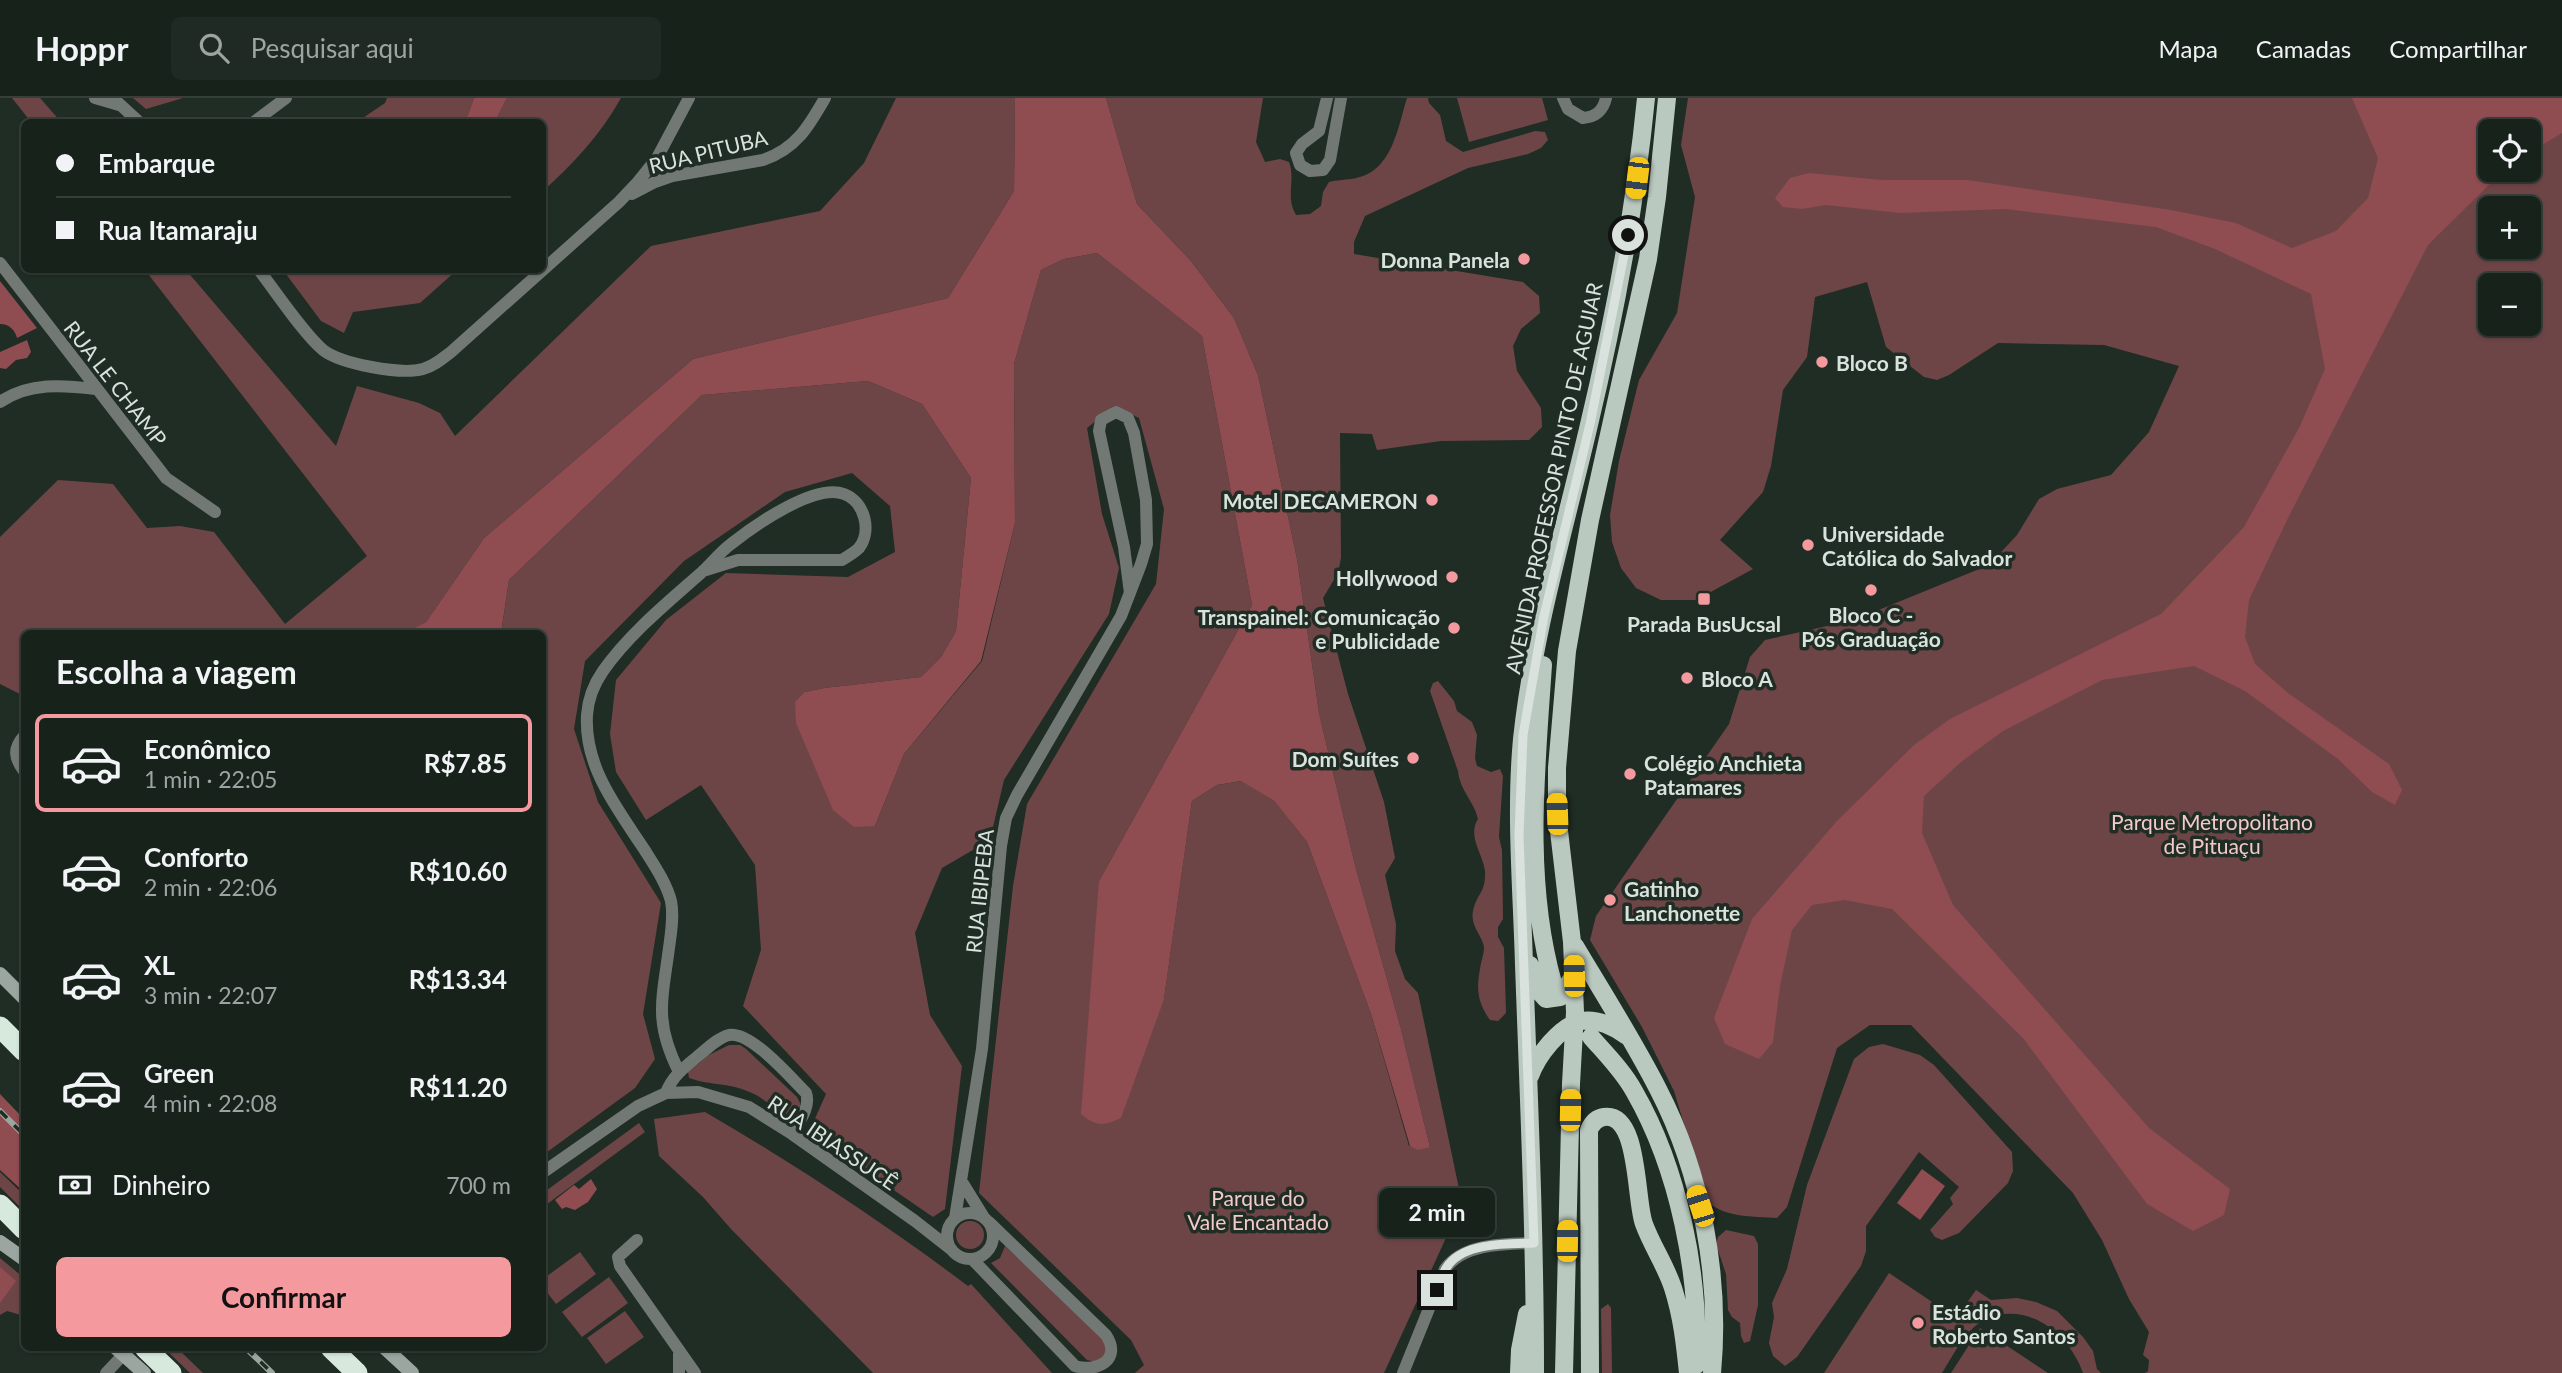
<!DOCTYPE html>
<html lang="pt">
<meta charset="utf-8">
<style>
:root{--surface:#17221b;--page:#202a24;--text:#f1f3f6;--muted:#9ea4a3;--line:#363f3a;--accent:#f49a9f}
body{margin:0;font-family:Lato,sans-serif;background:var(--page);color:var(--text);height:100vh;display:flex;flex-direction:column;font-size:26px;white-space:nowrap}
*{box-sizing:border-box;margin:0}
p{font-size:23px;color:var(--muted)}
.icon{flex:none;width:38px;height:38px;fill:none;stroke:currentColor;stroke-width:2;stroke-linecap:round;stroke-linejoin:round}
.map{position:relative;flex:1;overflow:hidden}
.details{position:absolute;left:21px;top:532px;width:525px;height:721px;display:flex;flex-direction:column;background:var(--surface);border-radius:10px;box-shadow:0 2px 5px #0004,0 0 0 2px var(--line)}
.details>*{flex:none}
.top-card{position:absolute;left:21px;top:21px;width:525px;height:154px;border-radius:10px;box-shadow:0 2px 5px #0004,0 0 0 2px var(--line);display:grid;align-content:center;height:154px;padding:0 35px;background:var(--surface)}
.buttons{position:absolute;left:2478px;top:21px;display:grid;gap:14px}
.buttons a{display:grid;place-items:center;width:63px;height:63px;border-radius:10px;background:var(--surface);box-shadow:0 2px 5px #0004,0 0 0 2px var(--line);font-size:35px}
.end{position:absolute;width:32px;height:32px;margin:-16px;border:9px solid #d9e2dc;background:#111;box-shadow:0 0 0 4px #111}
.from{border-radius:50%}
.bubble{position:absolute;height:49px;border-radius:10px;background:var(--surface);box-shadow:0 2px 5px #0004,0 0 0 2px var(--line);font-size:23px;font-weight:700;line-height:49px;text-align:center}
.car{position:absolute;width:21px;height:42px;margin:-21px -10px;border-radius:9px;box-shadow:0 0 5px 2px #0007;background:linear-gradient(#f5c518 24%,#345 0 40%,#f5c518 0 76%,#345 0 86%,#f5c518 0)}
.top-card b{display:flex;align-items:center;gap:24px;height:66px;font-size:26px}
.top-card b+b{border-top:2px solid var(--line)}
.top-card i{width:18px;height:18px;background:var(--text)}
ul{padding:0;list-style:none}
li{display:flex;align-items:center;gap:21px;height:98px;margin:0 14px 10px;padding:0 21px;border:4px solid transparent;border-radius:10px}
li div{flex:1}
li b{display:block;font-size:26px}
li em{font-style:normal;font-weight:700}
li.current{border-color:var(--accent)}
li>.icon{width:63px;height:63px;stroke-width:1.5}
h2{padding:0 35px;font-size:32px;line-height:84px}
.pay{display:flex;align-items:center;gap:18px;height:77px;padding:0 35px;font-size:26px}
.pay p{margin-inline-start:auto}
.button{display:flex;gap:14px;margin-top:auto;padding:14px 35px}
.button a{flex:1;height:80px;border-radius:10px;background:var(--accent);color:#111;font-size:28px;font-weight:700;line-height:80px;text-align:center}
header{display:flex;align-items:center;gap:42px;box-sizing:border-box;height:98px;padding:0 35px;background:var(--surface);border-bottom:2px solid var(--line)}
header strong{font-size:33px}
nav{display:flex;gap:38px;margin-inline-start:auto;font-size:24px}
.search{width:490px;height:63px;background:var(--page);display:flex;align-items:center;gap:18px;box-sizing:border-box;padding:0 24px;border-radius:10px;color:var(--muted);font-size:26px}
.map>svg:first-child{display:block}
.green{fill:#6e4547;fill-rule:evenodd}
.water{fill:#8f4c51}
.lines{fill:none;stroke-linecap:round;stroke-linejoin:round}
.street{stroke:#727974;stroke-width:12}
.secondary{stroke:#9aa69f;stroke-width:14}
.primary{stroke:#bac9c0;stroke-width:18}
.highway{stroke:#d7e9dd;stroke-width:21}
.rail-casing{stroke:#9ba69f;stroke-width:6}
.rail{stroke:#1f2d24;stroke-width:3.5;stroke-dasharray:10;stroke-linecap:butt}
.route{stroke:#d9e2dc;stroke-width:9}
.poi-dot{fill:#f49a9f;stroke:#1f2d24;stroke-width:2.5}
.labels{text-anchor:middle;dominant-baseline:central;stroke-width:7;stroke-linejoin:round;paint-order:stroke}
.street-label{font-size:21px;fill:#d9e2dc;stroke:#1f2d24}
.poi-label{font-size:21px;font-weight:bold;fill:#d9e2dc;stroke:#1f2d24;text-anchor:start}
.park-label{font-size:21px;fill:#f3c9ca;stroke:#1f2d24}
</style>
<header>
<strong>Hoppr</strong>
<div class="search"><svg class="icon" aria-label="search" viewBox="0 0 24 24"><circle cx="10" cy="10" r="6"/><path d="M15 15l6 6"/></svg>Pesquisar aqui</div>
<nav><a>Mapa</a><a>Camadas</a><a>Compartilhar</a></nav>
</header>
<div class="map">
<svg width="2562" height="1275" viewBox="0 0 2562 1275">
<rect width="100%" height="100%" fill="#1f2d24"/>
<path class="green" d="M12,0H40L61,24H31Z
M133,0H183L146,11Z
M387,0H474L467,21L462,24H357L385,5Z
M507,0H621C601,36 573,66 543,93L542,24H495Z
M896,0H1015L1014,93L948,200L693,261L484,440L426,524L405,536H24V598L0,586V439L58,382L113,386L147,430L180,428L214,434L285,526L367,458L145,172H186L336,348L357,288L419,305L440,315L455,338L651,148L820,113L864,65Z
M1106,0H1263L1256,44L1265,64L1280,61L1289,64C1296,82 1285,99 1296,117L1310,116L1321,108L1323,94L1329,84C1337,82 1344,82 1351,81C1392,76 1397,32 1407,0H1428L1429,5L1440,17L1446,43L1463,54L1535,33L1545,34L1548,42L1541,50L1528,56L1468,70L1365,118L1354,144V156L1523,184L1539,198L1540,215L1521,231L1513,248L1517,273L1541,310L1542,329L1529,342L1441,343L1377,352L1372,336L1340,335L1341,460L1338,475L1323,500L1348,596L1384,704L1395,760L1385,777L1396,826L1395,853L1405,881L1418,895L1462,1105L1384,1275H1135L1144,1267L1131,1242L979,1095L1013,788L1027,706L1156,486L1164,411L1139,320L1114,308L1087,330L1102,416L1119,470L1109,516L1004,682L990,742L942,770L915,835L930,917L962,968L945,1111L933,1119L809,1034L826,996L743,908L761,852L755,767L701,687L646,722L616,674L610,636L616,582L666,522L726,475L848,479L895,454L890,408L852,375L785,394L684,463L585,563L574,631L598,704L661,805L643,916L655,961L635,990L543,1057L542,536H501L509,482L702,297L868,283L922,306L971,380L956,533L941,559L921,579L824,590L805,594L875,728L904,656L982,563L1015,425L1014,266L1041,172L1064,161L1097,155L1202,238L1252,507L1099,783L1164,901L1192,703L1217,687L1242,683L1274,703L1307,744L1371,916L1409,1048L1430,1049L1401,931L1355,767L1319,615L1297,461L1258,277L1234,220L1191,163L1137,106Z
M1457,0H1542L1548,22L1469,44Z
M1688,0H2562V1275H2145L2148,1273L2149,1262L2143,1257L2149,1234L2129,1201L2102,1142L2073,1095L1911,927H1870L1837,950L1787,1109L1777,1120C1752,1118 1729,1120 1708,1105L1674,993L1642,929L1590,842L1596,818L1729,626L1750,559L1765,542L1854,522L1989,467L2017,437L2039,401L2057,391L2111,377L2149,334L2179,268L2104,247L1998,245L1949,277L1937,282L1924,279L1886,249L1867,184L1815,199L1807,259L1783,292L1771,368L1763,394L1720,442L1753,471L1696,502H1661L1636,490L1621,470L1612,444L1610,417L1619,363L1639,282L1677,215L1695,99L1681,47ZM2490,33H2529V72H2490ZM2490,110H2529V149H2490ZM2490,187H2529V226H2490Z
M283,172H457L420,205L353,214L344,235L321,223Z
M1438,583L1454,603L1457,613L1472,624L1477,637L1475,660L1477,668L1491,674L1500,671L1503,678L1499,739L1502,752L1503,821L1498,829V839L1504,850L1506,915L1498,923L1490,922C1478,905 1476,892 1480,871C1481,863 1484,857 1484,849C1482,837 1470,828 1473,813C1477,795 1486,795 1485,773C1483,756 1467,738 1478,721C1474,703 1460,693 1458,673L1430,593L1433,585Z
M1883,946L1920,957L1934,967L2012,1054L2013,1073L2008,1085L1959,1135L1942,1142L1935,1139L1930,1132L1953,1106L1950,1100L1959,1089L1919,1054L1866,1128V1153L1861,1168L1797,1259L1785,1268L1773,1258L1769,1245L1774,1219L1772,1205L1787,1171L1807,1087L1854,961L1869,949Z
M729,947H740L746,951L797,999L800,1005V1009L792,1017C776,1016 767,1002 754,996C730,984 711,988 689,980L688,974L709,957Z
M705,1014C796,1067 884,1125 968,1188L971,1186L1052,1275H873L731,1131L703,1099L659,1058L654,1021Z
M639,1025L645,1034L543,1109V1095Z
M0,1074L24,1097V1113L0,1089Z
M956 1137a14 14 0 1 1 28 0a14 14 0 1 1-28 0Z
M1726,1132L1754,1138L1758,1146V1207L1750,1243L1744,1245L1741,1238L1740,1225L1732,1219L1728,1212L1726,1176L1716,1146L1718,1139Z
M1005,1148L1104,1240C1108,1252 1106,1258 1096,1264L1087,1262L991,1165L1000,1160Z
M580,1154L596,1176L556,1206L543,1189V1181Z
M0,1160L24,1180V1211L21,1217L7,1213L0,1217Z
M1889,1175L1956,1220L1976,1192L1991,1202L2017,1200L2036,1204L2057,1213L2083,1239L2093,1253L2097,1271L2101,1275H2083C2069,1235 2024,1199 1981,1224C1964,1234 1953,1258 1942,1275H1824Z
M609,1179L628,1205L582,1239L562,1214Z
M1608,1206L1611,1210L1612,1275H1602L1601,1211Z
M625,1213L644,1239L606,1266L587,1240Z
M1980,1230L2048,1275H1951Z
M164,1250H177L203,1275H190Z"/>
<path class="water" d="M474,0H507L495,24H462L467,20Z
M1015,0H1106L1137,106L1191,163L1234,220L1258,277L1297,461L1319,615L1355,767L1401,931L1430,1049L1418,1052L1410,1048L1371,916L1307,744L1274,703L1241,683L1217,687L1192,703L1164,901L1121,1020C1104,1028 1096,1029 1081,1016L1099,783L1252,507L1202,238L1097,155L1064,161L1041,172L1014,266L1015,425L981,563L904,656L875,728L854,729L833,712L796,625L795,604L805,594L824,590L921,579L941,559L956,533L971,380L922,306L868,283L702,297L509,482L501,535H405L426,524L484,440L693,261L948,200L1014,93Z
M2352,0H2562V35L2529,55V33H2490V72H2504L2428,147L2288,420L2249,502L2245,539L2255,566L2288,595L2389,666L2402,692L2395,707L2372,694L2338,661L2245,593L2194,568L2102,582L2003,633L1961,664L1924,698L1922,735L1953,807L2149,1030L2230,1091L2224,1117L2193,1133L2147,1106L2023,940L1892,811L1845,802L1812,807L1792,832L1780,888L1773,944L1759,961L1725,946L1714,920L1752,821L1837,723L1914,647L1950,621L2161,516L2244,429L2299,330L2325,271L2311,196L2215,151L2156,129L2005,111L1900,115L1826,107L1802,111L1783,109L1775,100L1790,80L1809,75L1882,82H1968L2171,112L2236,125L2292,150L2336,133L2368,100L2378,60Z
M0,183L37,230L17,240C15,232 9,226 0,226Z
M27,242L31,254L27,260L16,262L6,271L0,270V254Z
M0,996L24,1021V1094L0,1072Z
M1922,1071L1945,1088L1920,1122L1897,1105Z
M591,1081L597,1091L588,1104L575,1112L566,1109L562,1111L555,1102L574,1087L579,1091Z
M0,1169L16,1183L0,1205Z"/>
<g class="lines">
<path class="street" d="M95,0L119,7
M113,0L139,24
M1327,0L1319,33L1302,46L1296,55L1300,67L1310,73L1323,72L1330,62L1341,0
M1563,0L1568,11L1583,20C1596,19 1603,13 1606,0
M254,24L286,0
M632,96L655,84L672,78L763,62C796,51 809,28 825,0
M0,165L166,380L215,414
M259,172C276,194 303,235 323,252C341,266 401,277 423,271C434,268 442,261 451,254L619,104L637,85L657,60L689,0
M0,304C29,284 63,287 96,291
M24,638C13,650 14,660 24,673
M679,974C654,924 662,903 669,850C671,835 674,818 671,803C666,784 654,767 644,751C617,710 584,669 587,617C588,601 594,586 603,573C629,536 667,505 701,475C711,466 720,454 731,446C755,427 815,385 844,396C865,404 872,433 859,450C854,455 848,458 842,462H738L703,473
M666,995C672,978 685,969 698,958C707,951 717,940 729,937C751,933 791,980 806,995C811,1009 799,1024 792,1036
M542,1075L638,1008L666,995L698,994L749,1009L792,1036L915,1123L952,1152
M962,1084L983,1118
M947 1138a23 23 0 1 1 46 0a23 23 0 1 1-46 0Z
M955,1120L982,951L1001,748L1006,720L1017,697L1121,518L1141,466L1147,446L1146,402L1134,335L1128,320L1116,314L1101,322L1099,333L1124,449L1130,495
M637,1142L618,1159L620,1168L695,1275
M973,1162L1075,1268C1098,1275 1122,1261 1106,1237L989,1124
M106,1275L123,1257
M679,1275V1256
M1403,1275L1445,1171C1464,1145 1505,1146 1534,1145"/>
<path class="secondary" d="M0,876L24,900
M0,1144L24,1161
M116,1250L144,1275
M385,1250L412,1275"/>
<path class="primary" d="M1543,567C1536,672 1524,782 1553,885
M1575,848C1603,895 1633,942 1658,991C1702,1076 1721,1180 1712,1275
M1530,867L1538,892L1546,901L1560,899L1573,879
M1591,939C1606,956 1623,973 1634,993C1679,1071 1700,1178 1696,1267
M1530,978C1537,958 1559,929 1581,923C1597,920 1615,929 1627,938
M1519,1275L1520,1252L1527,1216
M1535,1275C1535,1139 1529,1003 1524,867C1522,792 1515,716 1522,641C1533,537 1564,433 1588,331C1614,222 1635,112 1646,0
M1564,1275L1571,986L1575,914L1572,844L1557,716V670L1567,553L1590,422L1648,161L1657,99L1667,0
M1590,1275L1589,1032C1592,1025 1597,1020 1604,1019C1640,1014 1635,1103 1644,1126C1652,1148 1666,1168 1673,1190C1682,1218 1685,1246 1688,1275"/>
<path class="highway" d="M0,929L24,953
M0,1107L24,1131
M145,1250L171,1275
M331,1250L357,1275"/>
<defs>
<path id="rail" d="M0,1013L24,1037
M246,1250L272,1275"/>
</defs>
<use href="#rail" class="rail-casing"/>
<use href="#rail" class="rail"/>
</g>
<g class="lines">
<path class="route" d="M1437,1192C1440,1183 1443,1173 1449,1166C1467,1144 1508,1146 1534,1145L1519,738L1523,637L1544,518L1590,326L1628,137"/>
</g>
<g class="poi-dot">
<circle cx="1524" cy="161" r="7"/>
<circle cx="1822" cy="264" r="7"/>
<circle cx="1432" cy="402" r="7"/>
<circle cx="1808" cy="447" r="7"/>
<circle cx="1452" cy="479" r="7"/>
<circle cx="1871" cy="492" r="7"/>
<rect x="1697" y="494" width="14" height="14" rx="3.5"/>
<circle cx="1454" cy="530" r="7"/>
<circle cx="1687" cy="580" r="7"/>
<circle cx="1413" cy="660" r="7"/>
<circle cx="1630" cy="676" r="7"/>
<circle cx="1610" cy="802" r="7"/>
<circle cx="1918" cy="1225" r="7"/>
</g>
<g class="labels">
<g class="street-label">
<text transform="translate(708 53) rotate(-14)">RUA PITUBA</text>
<text transform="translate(116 285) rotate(52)">RUA LE CHAMP</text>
<text transform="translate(1553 380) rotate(-78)">AVENIDA PROFESSOR PINTO DE AGUIAR</text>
<text transform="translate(979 793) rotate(-84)">RUA IBIPEBA</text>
<text transform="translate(833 1044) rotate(34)">RUA IBIASSUCÊ</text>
</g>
<g class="poi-label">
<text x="1510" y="161" text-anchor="end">Donna Panela</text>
<text x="1836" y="264">Bloco B</text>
<text x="1418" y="402" text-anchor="end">Motel DECAMERON</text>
<text x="1822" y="435">Universidade<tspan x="1822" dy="24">Católica do Salvador</tspan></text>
<text x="1438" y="479" text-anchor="end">Hollywood</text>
<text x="1871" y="516" text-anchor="middle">Bloco C -<tspan x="1871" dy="24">Pós Graduação</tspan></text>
<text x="1440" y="518" text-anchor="end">Transpainel: Comunicação<tspan x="1440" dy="24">e Publicidade</tspan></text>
<text x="1704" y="525" text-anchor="middle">Parada BusUcsal</text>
<text x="1701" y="580">Bloco A</text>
<text x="1399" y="660" text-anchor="end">Dom Suítes</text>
<text x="1644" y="664">Colégio Anchieta<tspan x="1644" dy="24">Patamares</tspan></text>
<text x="1624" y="790">Gatinho<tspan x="1624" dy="24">Lanchonette</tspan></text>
<text x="1932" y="1213">Estádio<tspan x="1932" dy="24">Roberto Santos</tspan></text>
</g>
<g class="park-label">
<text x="2212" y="723">Parque Metropolitano<tspan x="2212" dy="24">de Pituaçu</tspan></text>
<text x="1258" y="1099">Parque do<tspan x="1258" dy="24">Vale Encantado</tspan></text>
</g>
</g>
</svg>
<div class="buttons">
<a><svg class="icon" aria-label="locate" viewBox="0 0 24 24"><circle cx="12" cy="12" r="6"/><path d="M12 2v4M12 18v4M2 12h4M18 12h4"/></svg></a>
<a>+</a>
<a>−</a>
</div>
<i class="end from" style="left:1628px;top:137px"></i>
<i class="end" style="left:1437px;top:1192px"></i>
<div class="bubble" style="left:1379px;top:1090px;width:116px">2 min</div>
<i class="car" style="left:1637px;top:80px;rotate:187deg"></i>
<i class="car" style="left:1557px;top:716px;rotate:358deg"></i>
<i class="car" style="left:1574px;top:878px;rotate:358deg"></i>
<i class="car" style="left:1570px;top:1012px;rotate:1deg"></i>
<i class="car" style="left:1700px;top:1108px;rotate:342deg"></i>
<i class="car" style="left:1567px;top:1143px;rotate:1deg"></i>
<div class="top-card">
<b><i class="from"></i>Embarque</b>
<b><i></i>Rua Itamaraju</b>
</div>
<section class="details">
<h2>Escolha a viagem</h2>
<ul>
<li class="current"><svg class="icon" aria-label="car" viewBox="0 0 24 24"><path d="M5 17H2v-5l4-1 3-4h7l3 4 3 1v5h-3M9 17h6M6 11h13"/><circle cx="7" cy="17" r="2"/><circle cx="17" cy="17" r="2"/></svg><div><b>Econômico</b><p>1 min · 22:05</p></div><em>R$7.85</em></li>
<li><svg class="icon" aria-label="car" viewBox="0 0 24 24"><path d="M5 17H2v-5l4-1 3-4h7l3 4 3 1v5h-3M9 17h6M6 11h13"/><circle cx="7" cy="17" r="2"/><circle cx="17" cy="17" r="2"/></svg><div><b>Conforto</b><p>2 min · 22:06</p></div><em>R$10.60</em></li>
<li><svg class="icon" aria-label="car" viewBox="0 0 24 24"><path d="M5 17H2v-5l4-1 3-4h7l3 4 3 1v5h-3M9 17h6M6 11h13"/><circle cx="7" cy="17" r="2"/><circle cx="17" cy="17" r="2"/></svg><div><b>XL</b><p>3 min · 22:07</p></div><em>R$13.34</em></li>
<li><svg class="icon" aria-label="car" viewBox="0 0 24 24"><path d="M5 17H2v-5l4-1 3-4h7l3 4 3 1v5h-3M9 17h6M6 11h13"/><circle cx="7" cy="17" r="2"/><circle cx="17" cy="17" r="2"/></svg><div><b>Green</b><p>4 min · 22:08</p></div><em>R$11.20</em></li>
</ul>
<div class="pay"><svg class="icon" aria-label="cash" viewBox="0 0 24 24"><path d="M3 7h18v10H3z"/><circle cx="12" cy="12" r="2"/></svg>Dinheiro<p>700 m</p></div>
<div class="button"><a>Confirmar</a></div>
</section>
</div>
